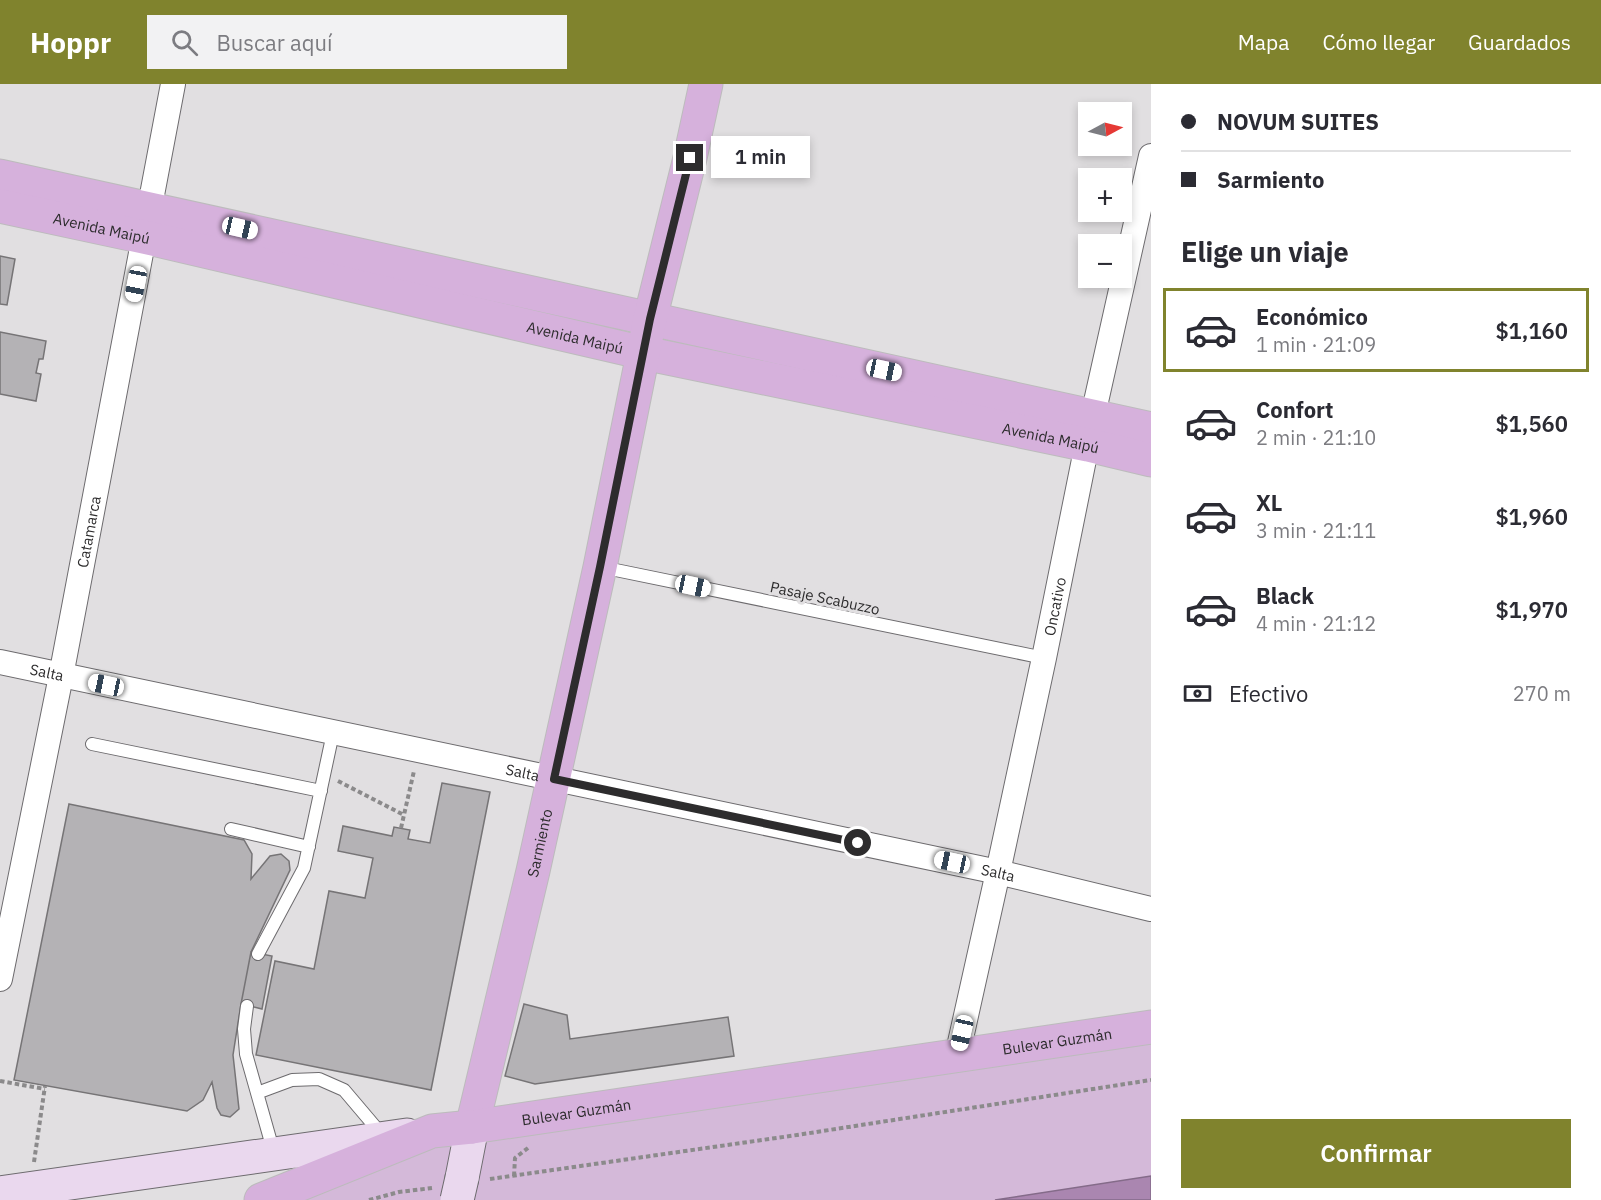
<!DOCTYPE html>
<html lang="es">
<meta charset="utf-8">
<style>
:root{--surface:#fff;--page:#f2f2f3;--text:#2b2b33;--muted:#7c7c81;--line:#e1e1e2;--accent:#80832d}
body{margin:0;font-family:"IBM Plex Sans",sans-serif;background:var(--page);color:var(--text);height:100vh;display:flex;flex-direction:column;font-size:22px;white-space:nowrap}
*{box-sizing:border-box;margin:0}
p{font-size:20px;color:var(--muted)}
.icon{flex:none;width:33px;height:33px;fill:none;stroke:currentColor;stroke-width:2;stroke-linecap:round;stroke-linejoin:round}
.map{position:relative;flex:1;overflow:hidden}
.panel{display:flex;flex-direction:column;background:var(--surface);width:450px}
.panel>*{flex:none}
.banner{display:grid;align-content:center;height:132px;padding:0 30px;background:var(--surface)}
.needle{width:39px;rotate:83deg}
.controls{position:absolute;left:1078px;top:18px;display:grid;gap:12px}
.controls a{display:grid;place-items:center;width:54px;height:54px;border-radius:0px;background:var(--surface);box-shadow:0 3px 9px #0003;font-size:30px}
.end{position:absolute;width:27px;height:27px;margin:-14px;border:8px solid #2d2c2d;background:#fff;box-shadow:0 0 0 3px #fff}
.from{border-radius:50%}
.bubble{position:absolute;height:42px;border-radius:0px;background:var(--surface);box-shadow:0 3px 9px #0003;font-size:20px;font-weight:600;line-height:42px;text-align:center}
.car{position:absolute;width:18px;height:36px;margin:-18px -9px;border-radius:8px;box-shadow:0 0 4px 2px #0007;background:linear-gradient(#fff 24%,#345 0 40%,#fff 0 76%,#345 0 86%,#fff 0)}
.banner b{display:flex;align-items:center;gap:21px;height:57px;font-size:22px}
.banner b+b{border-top:2px solid var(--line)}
.banner i{width:15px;height:15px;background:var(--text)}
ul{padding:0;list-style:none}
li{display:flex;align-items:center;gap:18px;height:84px;margin:0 12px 9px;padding:0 18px;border:3px solid transparent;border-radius:0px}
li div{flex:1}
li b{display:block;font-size:22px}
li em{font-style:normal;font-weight:600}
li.active{border-color:var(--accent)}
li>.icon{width:54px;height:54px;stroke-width:1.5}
h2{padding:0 30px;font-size:27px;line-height:72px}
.pay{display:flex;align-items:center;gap:15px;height:66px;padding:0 30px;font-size:22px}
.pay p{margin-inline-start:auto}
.action{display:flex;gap:12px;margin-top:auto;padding:12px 30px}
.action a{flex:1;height:69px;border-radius:0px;background:var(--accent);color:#fff;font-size:24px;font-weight:600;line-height:69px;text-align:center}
header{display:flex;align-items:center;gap:36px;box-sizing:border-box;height:84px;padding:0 30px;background:var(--accent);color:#fff}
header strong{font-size:28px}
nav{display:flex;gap:33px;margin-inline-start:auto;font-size:21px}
.search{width:420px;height:54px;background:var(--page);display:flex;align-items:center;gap:15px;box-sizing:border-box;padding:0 21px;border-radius:0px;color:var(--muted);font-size:22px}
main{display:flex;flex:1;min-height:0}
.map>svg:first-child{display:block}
.green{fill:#d4b9d9}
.water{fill:#aa86b0;stroke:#846b89;stroke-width:1.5}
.building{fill:#b4b2b5;stroke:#767476;stroke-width:1.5}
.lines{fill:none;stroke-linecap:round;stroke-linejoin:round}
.lane-casing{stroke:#6d6b6e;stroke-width:14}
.street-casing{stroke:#6d6b6e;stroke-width:26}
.secondary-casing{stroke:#6d6b6e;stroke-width:35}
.primary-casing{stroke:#bcbbbc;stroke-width:35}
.path{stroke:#8b8a8b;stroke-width:4;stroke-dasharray:4.5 3;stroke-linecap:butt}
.lane{stroke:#fff;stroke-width:12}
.street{stroke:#fff;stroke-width:24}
.secondary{stroke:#ead8ee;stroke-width:33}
.primary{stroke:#d6b1dc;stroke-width:33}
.secondary-bridge-casing{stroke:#6d6b6e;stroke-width:35;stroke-linecap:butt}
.secondary-bridge{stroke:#ead8ee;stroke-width:33}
.route{stroke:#2d2c2d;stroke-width:8}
.labels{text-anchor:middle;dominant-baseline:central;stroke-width:6;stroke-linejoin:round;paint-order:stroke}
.street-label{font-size:15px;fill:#2d2c2d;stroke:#e1dfe1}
</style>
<header>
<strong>Hoppr</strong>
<div class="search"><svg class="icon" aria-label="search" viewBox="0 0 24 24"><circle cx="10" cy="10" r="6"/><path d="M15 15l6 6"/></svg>Buscar aquí</div>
<nav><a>Mapa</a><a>Cómo llegar</a><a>Guardados</a></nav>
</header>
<main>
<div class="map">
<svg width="1151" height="1116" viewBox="0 0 1151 1116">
<rect width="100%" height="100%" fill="#e1dfe1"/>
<path class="green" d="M1151,943V1092L995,1116H261L432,1047Z"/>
<path class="water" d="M1151,1092V1116H995Z"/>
<path class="building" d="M0,172L15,175L7,221L0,220Z
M0,248L46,257L43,275H39L36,289L41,290L36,317L0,310Z
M442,699L490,708L431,1006L256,971L275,877L314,885L329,807L365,814L373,774L338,767L343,742L392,752L394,743L410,746L408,755L430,759Z
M69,720L244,756L252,770L251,795L270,772L281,770L289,777L290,786L251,868L241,920L233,971L239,1025L230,1033L221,1031L217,1024L212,998L203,1016L187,1027L14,996Z
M251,868L272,872L262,925L241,920Z
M524,920L567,931L570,955L728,933L734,972L535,1000L505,992Z"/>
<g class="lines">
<defs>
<path id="lane" d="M601,483L1044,574
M92,660L321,707
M231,745L309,763
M258,870L304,784L333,649
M247,922L244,945L246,970L274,1069
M257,1009L292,996L319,995L344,1006L383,1052"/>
<g id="street">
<path id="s1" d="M0,578L998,788L1151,825"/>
<path id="s2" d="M0,895L61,592L173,0"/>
<path id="s3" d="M957,972L998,788L1044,574L1093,331L1151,72"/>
</g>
<path id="secondary" d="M462,1094L472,1043
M0,1109L407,1051"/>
<g id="primary">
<path d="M0,92L1151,345"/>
<path id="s4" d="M0,122L144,153L644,269L1088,361L1151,376"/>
<path id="s5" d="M472,1043L533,787L600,483L650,235L690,74L706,0"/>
<path id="s6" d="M261,1116L432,1047L472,1043L1151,943"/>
</g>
</defs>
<use href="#lane" class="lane-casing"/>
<use href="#street" class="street-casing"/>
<use href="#secondary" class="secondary-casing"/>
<use href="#primary" class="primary-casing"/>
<path class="path" d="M338,697L404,731
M401,744L414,687
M0,997L45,1005
M34,1078L45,1002
M514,1092L515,1074L528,1064
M490,1095L797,1051L1151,996
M369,1116L399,1108L432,1104"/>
<use href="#lane" class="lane"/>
<use href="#street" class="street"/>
<use href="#secondary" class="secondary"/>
<use href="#primary" class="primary"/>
<defs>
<path id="secondary-bridge" d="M457,1116L462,1094"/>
</defs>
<use href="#secondary-bridge" class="secondary-bridge-casing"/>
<use href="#secondary-bridge" class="secondary-bridge"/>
</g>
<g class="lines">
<path class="route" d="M690,74L650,235L600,483L554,695L858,759"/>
</g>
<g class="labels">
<g class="street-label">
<text stroke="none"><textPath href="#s4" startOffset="104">Avenida Maipú</textPath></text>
<text stroke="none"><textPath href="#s4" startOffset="590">Avenida Maipú</textPath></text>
<text stroke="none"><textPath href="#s4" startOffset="1076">Avenida Maipú</textPath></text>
<text stroke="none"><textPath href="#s2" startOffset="456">Catamarca</textPath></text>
<text transform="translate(825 514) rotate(12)">Pasaje Scabuzzo</text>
<text stroke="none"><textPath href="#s3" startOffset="460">Oncativo</textPath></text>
<text stroke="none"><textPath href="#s1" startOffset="48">Salta</textPath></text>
<text stroke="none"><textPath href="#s1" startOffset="534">Salta</textPath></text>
<text stroke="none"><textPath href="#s5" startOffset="292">Sarmiento</textPath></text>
<text stroke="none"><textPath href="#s1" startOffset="1020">Salta</textPath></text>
<text stroke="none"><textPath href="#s6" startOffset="816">Bulevar Guzmán</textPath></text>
<text stroke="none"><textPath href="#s6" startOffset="330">Bulevar Guzmán</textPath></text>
</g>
</g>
</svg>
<div class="controls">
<a><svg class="needle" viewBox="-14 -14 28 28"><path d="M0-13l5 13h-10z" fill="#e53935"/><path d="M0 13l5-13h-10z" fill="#7c7c81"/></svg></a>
<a>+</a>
<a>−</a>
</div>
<i class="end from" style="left:858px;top:759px"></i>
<i class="end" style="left:690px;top:74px"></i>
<div class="bubble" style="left:711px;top:52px;width:99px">1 min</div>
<i class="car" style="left:240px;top:144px;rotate:103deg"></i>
<i class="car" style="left:136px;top:200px;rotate:191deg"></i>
<i class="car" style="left:884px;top:286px;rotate:102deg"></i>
<i class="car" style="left:693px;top:502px;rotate:102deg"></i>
<i class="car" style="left:106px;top:601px;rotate:282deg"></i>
<i class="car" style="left:952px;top:778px;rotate:282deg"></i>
<i class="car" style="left:962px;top:949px;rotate:193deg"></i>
</div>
<section class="panel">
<div class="banner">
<b><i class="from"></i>NOVUM SUITES</b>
<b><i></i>Sarmiento</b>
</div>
<h2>Elige un viaje</h2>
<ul>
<li class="active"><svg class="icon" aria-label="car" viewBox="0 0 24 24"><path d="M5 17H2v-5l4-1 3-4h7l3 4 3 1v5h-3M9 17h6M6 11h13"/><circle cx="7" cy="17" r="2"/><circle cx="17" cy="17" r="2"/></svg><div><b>Económico</b><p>1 min · 21:09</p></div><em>$1,160</em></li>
<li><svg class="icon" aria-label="car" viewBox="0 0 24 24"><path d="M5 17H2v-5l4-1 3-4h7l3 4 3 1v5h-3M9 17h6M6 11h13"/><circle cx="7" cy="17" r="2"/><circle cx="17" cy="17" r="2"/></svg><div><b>Confort</b><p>2 min · 21:10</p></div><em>$1,560</em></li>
<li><svg class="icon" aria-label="car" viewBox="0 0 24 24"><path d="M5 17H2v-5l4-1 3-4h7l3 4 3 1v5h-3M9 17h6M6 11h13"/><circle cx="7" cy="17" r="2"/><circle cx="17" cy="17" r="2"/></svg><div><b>XL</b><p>3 min · 21:11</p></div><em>$1,960</em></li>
<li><svg class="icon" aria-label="car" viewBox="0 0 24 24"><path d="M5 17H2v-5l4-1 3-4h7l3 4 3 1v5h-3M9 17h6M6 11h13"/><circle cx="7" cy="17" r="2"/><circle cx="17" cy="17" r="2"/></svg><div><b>Black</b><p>4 min · 21:12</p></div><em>$1,970</em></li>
</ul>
<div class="pay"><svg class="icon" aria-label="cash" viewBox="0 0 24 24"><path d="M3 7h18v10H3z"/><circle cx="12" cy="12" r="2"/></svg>Efectivo<p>270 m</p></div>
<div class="action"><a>Confirmar</a></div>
</section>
</main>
